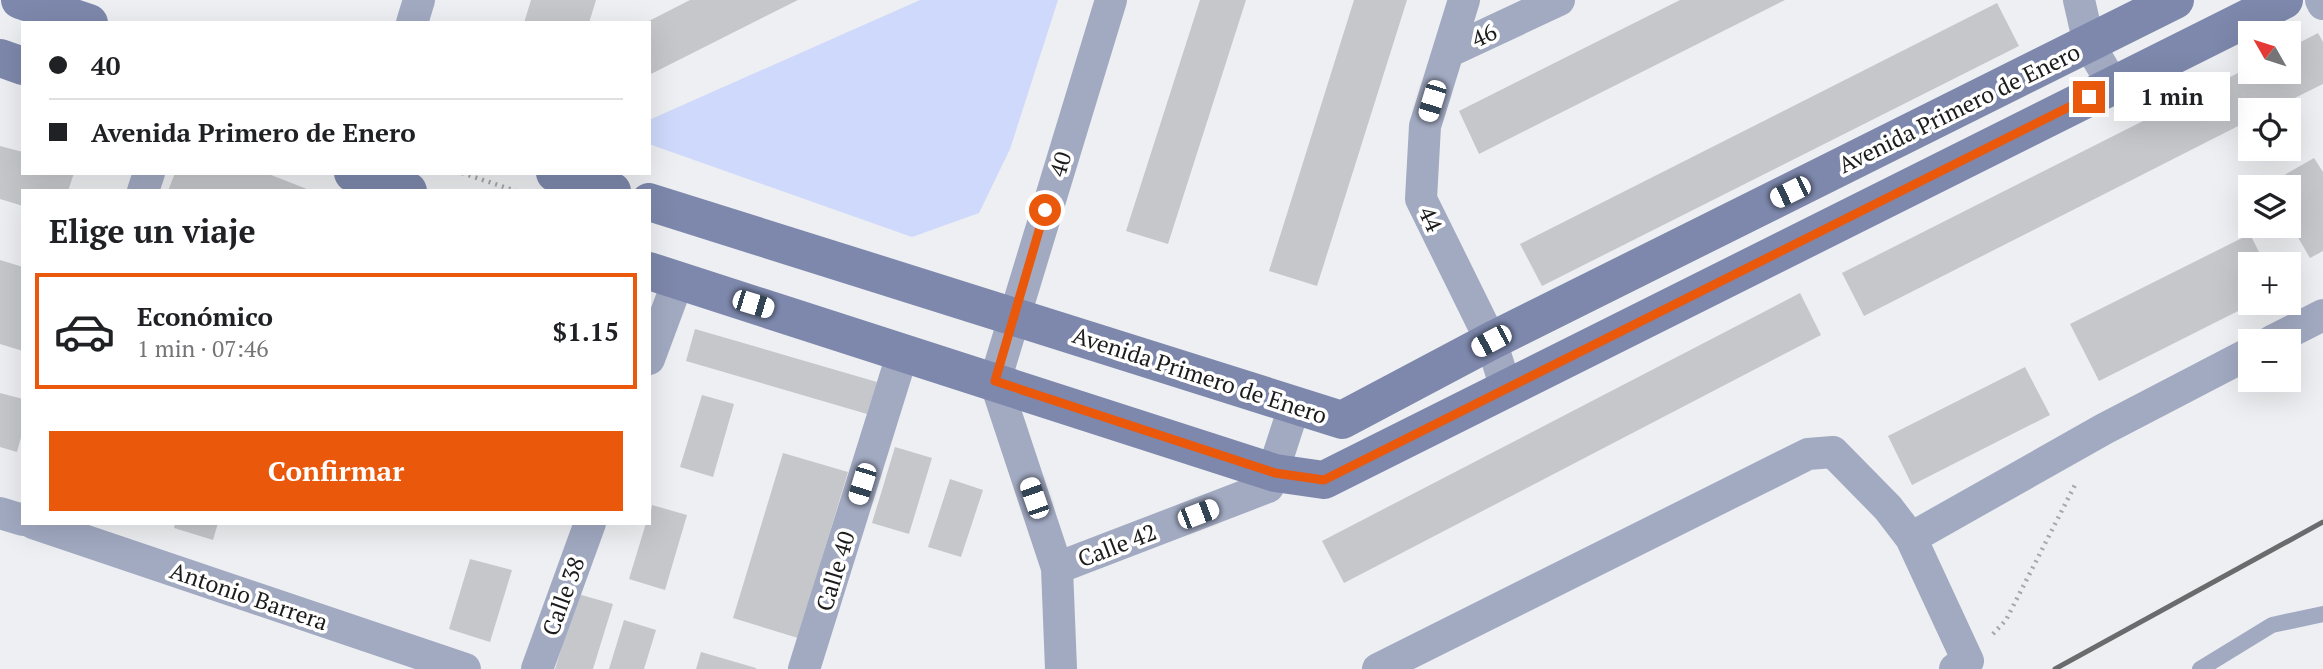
<!DOCTYPE html>
<html lang="es">
<meta charset="utf-8">
<style>
:root{--surface:#fff;--page:#f2f2f2;--text:#202124;--muted:#757577;--line:#e0e0e0;--accent:#ea580c}
body{margin:0;font-family:"PT Serif",serif;background:var(--page);color:var(--text);height:100vh;display:flex;flex-direction:column;font-size:26px;white-space:nowrap}
*{box-sizing:border-box;margin:0}
p{font-size:23px;color:var(--muted)}
.icon{flex:none;width:38px;height:38px;fill:none;stroke:currentColor;stroke-width:2;stroke-linecap:round;stroke-linejoin:round}
.map{position:relative;flex:1;overflow:hidden}
.side{position:absolute;left:21px;top:189px;width:630px;height:336px;display:flex;flex-direction:column;background:var(--surface);border-radius:0px;box-shadow:0 7px 28px #0002}
.side>*{flex:none}
.guide{position:absolute;left:21px;top:21px;width:630px;height:154px;border-radius:0px;box-shadow:0 7px 28px #0002;display:grid;align-content:center;height:154px;padding:0 28px;background:var(--surface)}
.needle{width:46px;rotate:309deg}
.tools{position:absolute;left:2238px;top:21px;display:grid;gap:14px}
.tools a{display:grid;place-items:center;width:63px;height:63px;border-radius:0px;background:var(--surface);box-shadow:0 7px 28px #0002;font-size:35px}
.end{position:absolute;width:32px;height:32px;margin:-16px;border:9px solid #ea580c;background:#fff;box-shadow:0 0 0 4px #fff}
.from{border-radius:50%}
.bubble{position:absolute;height:49px;border-radius:0px;background:var(--surface);box-shadow:0 7px 28px #0002;font-size:23px;font-weight:600;line-height:49px;text-align:center}
.car{position:absolute;width:21px;height:42px;margin:-21px -10px;border-radius:9px;box-shadow:0 0 5px 2px #0007;background:linear-gradient(#fff 24%,#345 0 40%,#fff 0 76%,#345 0 86%,#fff 0)}
.guide b{display:flex;align-items:center;gap:24px;height:66px;font-size:26px}
.guide b+b{border-top:2px solid var(--line)}
.guide i{width:18px;height:18px;background:var(--text)}
ul{padding:0;list-style:none}
li{display:flex;align-items:center;gap:21px;height:116px;margin:0 14px 10px;padding:0 14px;border:4px solid transparent;border-radius:0px}
li div{flex:1}
li b{display:block;font-size:26px}
li em{font-style:normal;font-weight:600}
li.selected{border-color:var(--accent)}
li>.icon{width:63px;height:63px;stroke-width:1.5}
h2{padding:0 28px;font-size:32px;line-height:84px}
.cta{display:flex;gap:14px;margin-top:auto;padding:14px 28px}
.cta a{flex:1;height:80px;border-radius:0px;background:var(--accent);color:#fff;font-size:28px;font-weight:600;line-height:80px;text-align:center}
.map>svg:first-child{display:block}
.green{fill:#ced9fb}
.building{fill:#c6c7cb}
.lines{fill:none;stroke-linecap:round;stroke-linejoin:round}
.path{stroke:#a6a7a9;stroke-width:4.5;stroke-dasharray:2 5;stroke-linecap:butt}
.lane{stroke:#a2aac2;stroke-width:16}
.street{stroke:#a2aac2;stroke-width:32}
.secondary{stroke:#7d88ac;stroke-width:38}
.rail{stroke:#6a6b6d;stroke-width:5}
.route{stroke:#ea580c;stroke-width:9}
.labels{text-anchor:middle;dominant-baseline:central;stroke-width:7;stroke-linejoin:round;paint-order:stroke}
.street-label{font-size:23px;fill:#1b1b1c;stroke:#fff}
</style>
<div class="map">
<svg width="2323" height="669" viewBox="0 0 2323 669">
<rect width="100%" height="100%" fill="#eeeff2"/>
<path class="green" d="M920,0H1058L1010,149L979,213L912,237L649,144V120Z"/>
<path class="building" d="M531,0H596L589,23H524Z
M690,0H798L649,75V23H645Z
M1200,0H1246L1168,244L1126,231Z
M1354,0H1407L1317,286L1269,271Z
M1680,0H1785L1479,154L1459,111Z
M1997,3L2019,46L1542,286L1520,244Z
M2318,33L2323,42V84L2270,110H2250V120L1864,316L1842,273L2250,67V72H2289V48Z
M0,146L23,152V173H74L68,191H23V206L0,199Z
M2314,158L2323,172V251L2310,258L2289,222V187L2267,185Z
M175,173H266L312,191H168Z
M2250,234L2265,264H2250V305L2099,381L2070,324Z
M0,260L23,267V351L0,344Z
M1800,293L1821,335L1344,583L1322,541Z
M695,329L877,382L867,414L686,361Z
M2025,367L2050,415L1912,485L1888,436Z
M0,393L23,399V430L17,452L0,447Z
M702,395L734,404L713,477L680,467Z
M895,447L932,458L909,534L872,523Z
M783,453L848,472L798,638L733,618Z
M950,479L983,490L961,557L928,547Z
M652,505L687,515L665,590L629,579L646,523H649Z
M175,523H218L213,540L174,528Z
M470,559L512,570L490,642L449,629Z
M578,594L613,604L593,669H555Z
M624,620L656,630L644,669H609Z
M701,652L756,668V669H696Z"/>
<g class="lines">
<path class="path" d="M462,173L516,191
M1993,634L2006,620L2076,483"/>
<path class="lane" d="M2200,669L2272,625L2323,614"/>
<path class="street" d="M1464,0L1425,126L1421,199L1491,341L1506,388
M2079,0L2089,44L2113,85
M2321,0L2323,4
M412,23L419,0
M1448,52L1559,0
M143,191L149,173
M2272,341L2323,315
M649,359L678,281
M0,513L23,520
M33,523L465,669
M1911,538L2104,429L2250,353
M1057,568L1268,487L1295,404
M537,669L590,523
M804,669L903,352
M1061,669L1057,568L995,381L1111,0
M1378,669L1808,454L1833,452L1888,508L1911,538L1968,661L1955,669"/>
<path class="secondary" d="M20,0L89,23
M0,58L23,66
M353,173L408,191
M555,173L612,191
M649,202L1342,420L1491,341L2175,0
M649,271L1275,473L1324,480L2284,0"/>
<path class="rail" d="M2055,669L2323,522"/>
</g>
<g class="lines">
<path class="route" d="M1045,210L995,381L1275,473L1324,480L2089,97"/>
</g>
<g class="labels">
<g class="street-label">
<text transform="translate(1484 35) rotate(-25)">46</text>
<text transform="translate(1959 108) rotate(-26)">Avenida Primero de Enero</text>
<text transform="translate(1060 164) rotate(-73)">40</text>
<text transform="translate(1431 219) rotate(65)">44</text>
<text transform="translate(1200 375) rotate(18)">Avenida Primero de Enero</text>
<text transform="translate(1117 545) rotate(-21)">Calle 42</text>
<text transform="translate(835 571) rotate(-73)">Calle 40</text>
<text transform="translate(249 596) rotate(19)">Antonio Barrera</text>
<text transform="translate(563 596) rotate(-70)">Calle 38</text>
</g>
</g>
</svg>
<div class="tools">
<a><svg class="needle" viewBox="-14 -14 28 28"><path d="M0-13l5 13h-10z" fill="#e53935"/><path d="M0 13l5-13h-10z" fill="#757577"/></svg></a>
<a><svg class="icon" aria-label="locate" viewBox="0 0 24 24"><circle cx="12" cy="12" r="6"/><path d="M12 2v4M12 18v4M2 12h4M18 12h4"/></svg></a>
<a><svg class="icon" aria-label="layers" viewBox="0 0 24 24"><path d="M12 4l9 5-9 5-9-5zM3 14l9 5 9-5"/></svg></a>
<a>+</a>
<a>−</a>
</div>
<i class="end from" style="left:1045px;top:210px"></i>
<i class="end" style="left:2089px;top:97px"></i>
<div class="bubble" style="left:2114px;top:72px;width:116px">1 min</div>
<i class="car" style="left:1432px;top:101px;rotate:197deg"></i>
<i class="car" style="left:1790px;top:192px;rotate:244deg"></i>
<i class="car" style="left:753px;top:304px;rotate:107deg"></i>
<i class="car" style="left:1491px;top:341px;rotate:242deg"></i>
<i class="car" style="left:862px;top:484px;rotate:197deg"></i>
<i class="car" style="left:1034px;top:498px;rotate:341deg"></i>
<i class="car" style="left:1198px;top:514px;rotate:69deg"></i>
<div class="guide">
<b><i class="from"></i>40</b>
<b><i></i>Avenida Primero de Enero</b>
</div>
<section class="side">
<h2>Elige un viaje</h2>
<ul>
<li class="selected"><svg class="icon" aria-label="car" viewBox="0 0 24 24"><path d="M5 17H2v-5l4-1 3-4h7l3 4 3 1v5h-3M9 17h6M6 11h13"/><circle cx="7" cy="17" r="2"/><circle cx="17" cy="17" r="2"/></svg><div><b>Económico</b><p>1 min · 07:46</p></div><em>$1.15</em></li>
</ul>
<div class="cta"><a>Confirmar</a></div>
</section>
</div>
